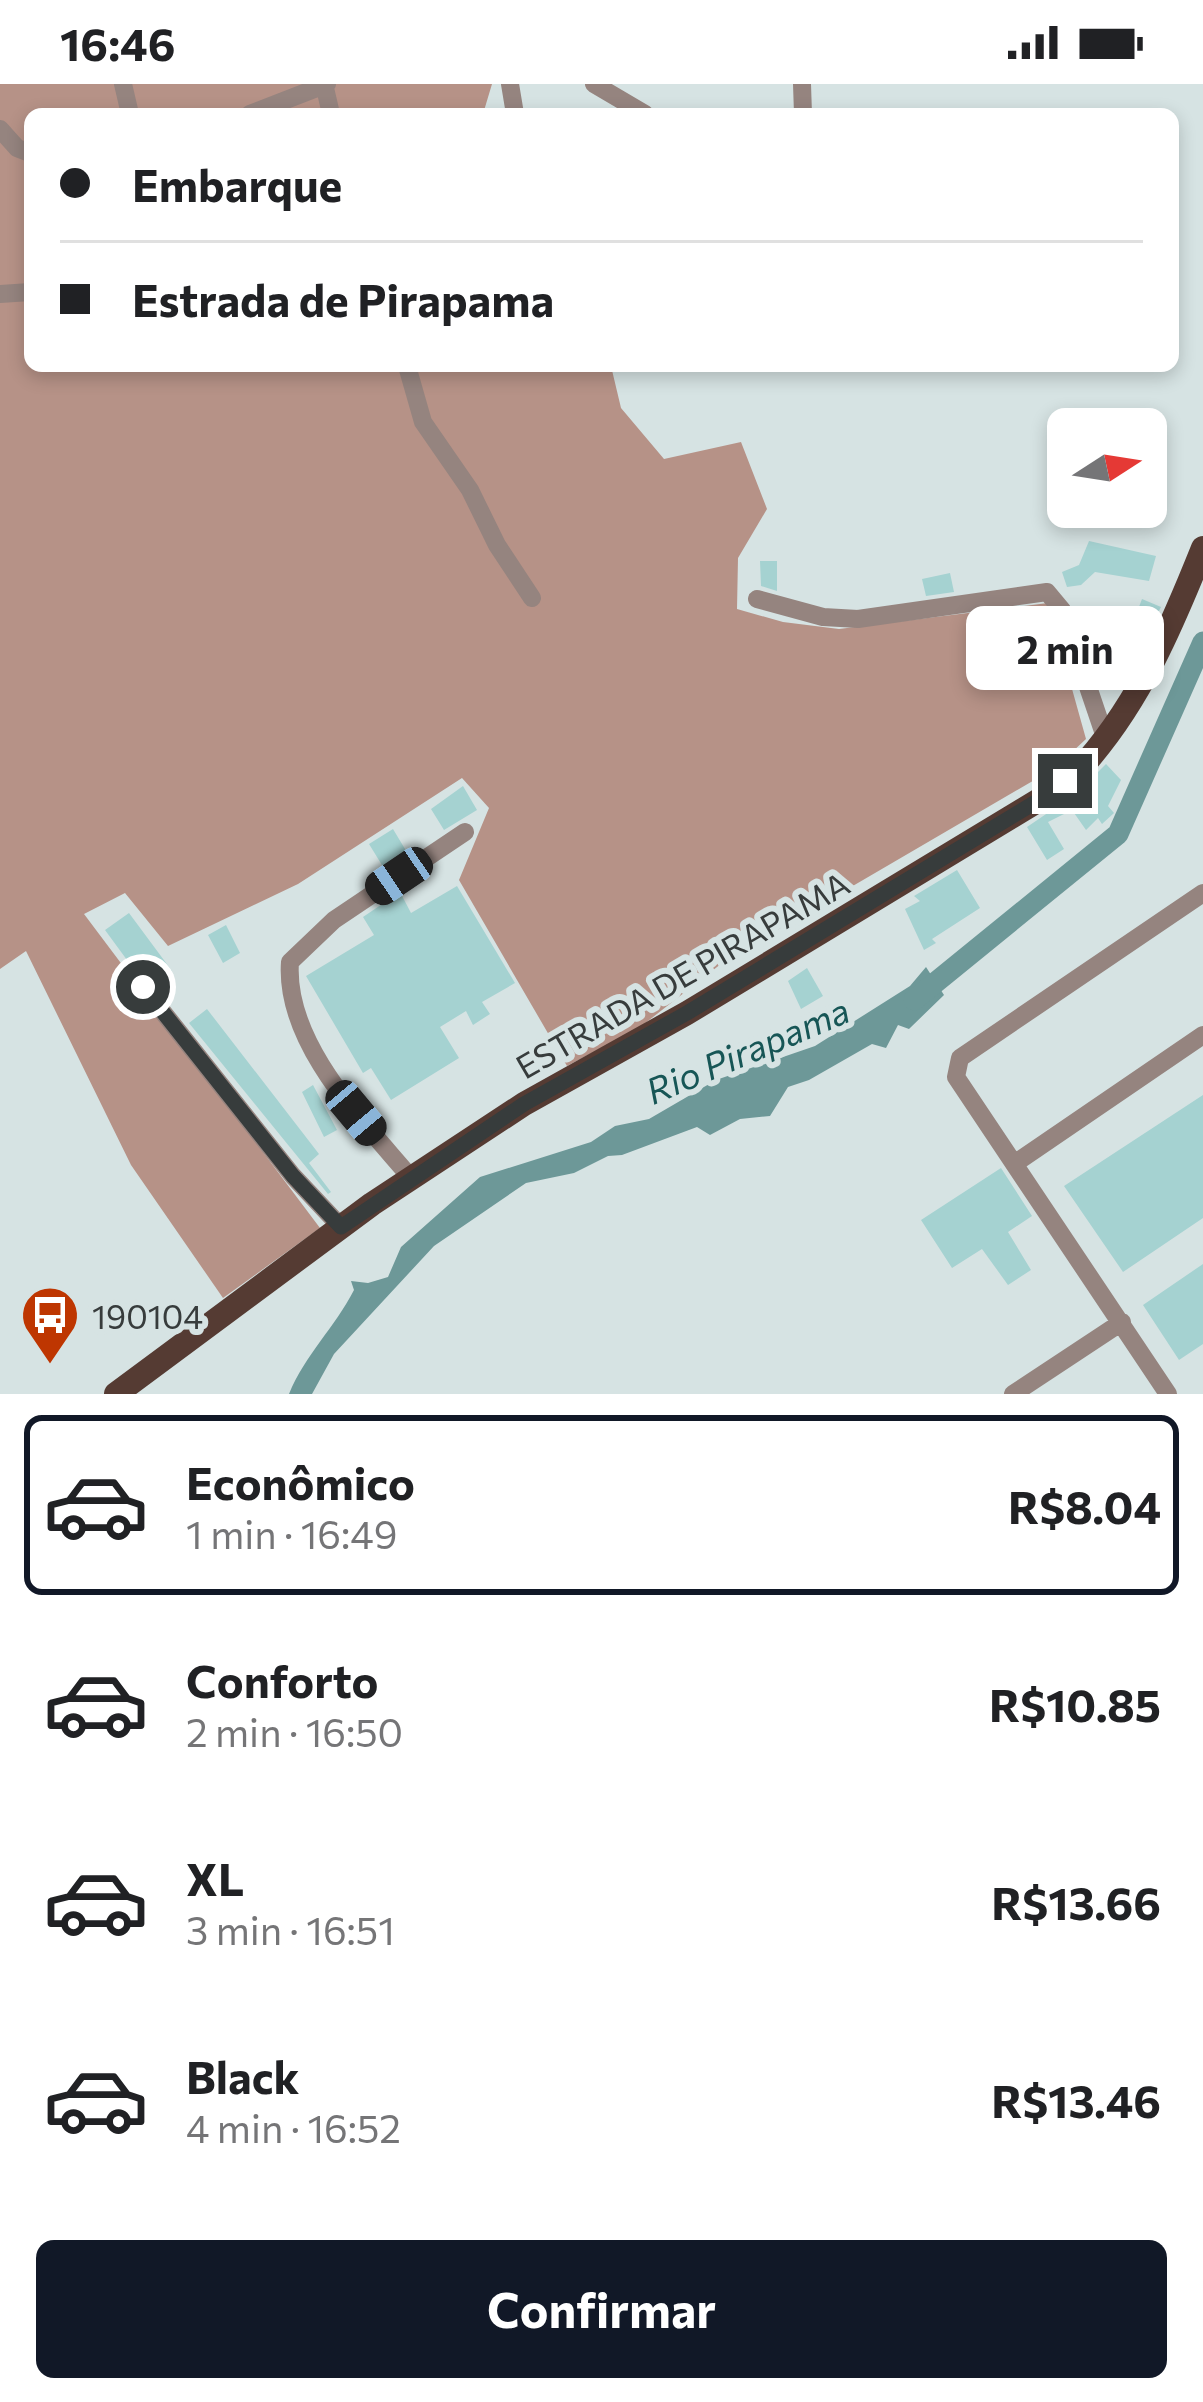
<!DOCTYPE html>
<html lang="pt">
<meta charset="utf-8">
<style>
:root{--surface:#fff;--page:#f6f6f6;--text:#202124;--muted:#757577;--line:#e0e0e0;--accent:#111827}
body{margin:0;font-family:Commissioner,sans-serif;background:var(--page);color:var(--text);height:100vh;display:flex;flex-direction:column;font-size:45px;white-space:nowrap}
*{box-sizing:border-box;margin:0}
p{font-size:39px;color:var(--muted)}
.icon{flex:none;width:66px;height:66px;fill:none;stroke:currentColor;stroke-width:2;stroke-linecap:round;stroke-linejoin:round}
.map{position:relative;height:1310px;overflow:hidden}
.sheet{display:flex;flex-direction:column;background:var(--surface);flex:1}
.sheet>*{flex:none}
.banner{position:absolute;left:24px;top:24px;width:1155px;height:264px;border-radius:18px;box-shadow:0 6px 18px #0003;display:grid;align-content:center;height:264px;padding:0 36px;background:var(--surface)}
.needle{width:78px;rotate:78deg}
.fabs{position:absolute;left:1047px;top:324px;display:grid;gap:24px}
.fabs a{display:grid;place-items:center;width:120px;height:120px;border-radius:18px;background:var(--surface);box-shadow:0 6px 18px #0003;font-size:60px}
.end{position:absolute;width:54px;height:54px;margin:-27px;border:15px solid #373c3c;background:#fff;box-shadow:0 0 0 6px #fff}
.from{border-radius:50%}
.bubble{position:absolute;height:84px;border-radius:18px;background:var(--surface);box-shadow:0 6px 18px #0003;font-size:39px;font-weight:700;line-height:84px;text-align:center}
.car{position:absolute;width:36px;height:72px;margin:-36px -18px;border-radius:15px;box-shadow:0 0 9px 3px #0007;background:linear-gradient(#222 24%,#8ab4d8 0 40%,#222 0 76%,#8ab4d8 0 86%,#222 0)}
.banner b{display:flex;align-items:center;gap:42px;height:114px;font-size:45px}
.banner b+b{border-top:3px solid var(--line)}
.banner i{width:30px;height:30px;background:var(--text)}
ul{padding:21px 0 0;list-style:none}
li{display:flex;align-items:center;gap:36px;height:180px;margin:0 24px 18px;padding:0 12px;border:6px solid transparent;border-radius:18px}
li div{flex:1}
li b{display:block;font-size:45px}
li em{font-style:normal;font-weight:700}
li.on{border-color:var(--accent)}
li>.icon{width:108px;height:108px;stroke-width:1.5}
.action{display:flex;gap:24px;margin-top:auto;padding:24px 36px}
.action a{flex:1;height:138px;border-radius:18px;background:var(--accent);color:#fff;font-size:48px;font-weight:700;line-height:138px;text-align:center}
.status{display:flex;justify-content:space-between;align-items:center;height:84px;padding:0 60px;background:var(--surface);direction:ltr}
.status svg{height:33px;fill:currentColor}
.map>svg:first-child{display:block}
.forest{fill:#b69287}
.water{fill:#6d9898}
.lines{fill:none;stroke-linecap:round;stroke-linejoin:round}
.river{stroke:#6d9898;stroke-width:21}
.building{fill:#a5d2d1}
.minor{stroke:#95847f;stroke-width:18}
.major{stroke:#553b33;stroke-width:24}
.route{stroke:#373c3c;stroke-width:15}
.labels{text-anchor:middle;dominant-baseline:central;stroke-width:12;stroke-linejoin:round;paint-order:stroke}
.street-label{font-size:33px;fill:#373c3c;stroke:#d6e3e3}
.poi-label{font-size:33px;fill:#373c3c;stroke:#d6e3e3;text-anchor:start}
.water-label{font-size:36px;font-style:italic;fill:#175656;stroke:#d6e3e3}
</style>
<div class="status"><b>16:46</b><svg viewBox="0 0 49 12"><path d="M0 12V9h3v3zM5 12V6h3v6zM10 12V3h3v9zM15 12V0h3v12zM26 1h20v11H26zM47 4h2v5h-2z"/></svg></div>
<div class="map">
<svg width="1203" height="1310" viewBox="0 0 1203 1310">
<rect width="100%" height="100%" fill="#d6e3e3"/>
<path class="forest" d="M0,0H492L483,30H30V282H611L621,324L664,375L741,358L767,425L738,474L737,525L783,538L839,545L1048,519L1086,655L1055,684L726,876L639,944L567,982L459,796L489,724L462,694L298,800L168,862L125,809L84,830L320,1144L223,1214L131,1081L26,867L0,885Z"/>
<path class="water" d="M926,883L944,911L909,945L898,941L886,964L872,960L809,996L788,1003L770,1032L740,1035L710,1051L697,1043L622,1071L608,1072L574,1089L526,1099L434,1162L334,1270L312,1310H289C305,1271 335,1243 354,1206L351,1197L368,1199L388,1193L401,1163L480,1093L591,1058L615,1042L649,1035L716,996L815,962L910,902Z"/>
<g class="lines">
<path class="river" d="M914,916L1118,750L1203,558"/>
</g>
<path class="building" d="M1089,457L1156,472L1149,497L1095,488L1081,501L1067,503L1062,488L1079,481Z
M760,477H777V507L761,502Z
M950,489L954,508L926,512L922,495Z
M1142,515L1161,523L1147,550L1132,541Z
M1106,680L1121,696L1108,722L1114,729L1102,740L1098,734L1086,746L1072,726L1048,738L1064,765L1047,776L1027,743L1077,709Z
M463,702L477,726L444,746L431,725Z
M393,745L408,770L385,786L369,760Z
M957,786L980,824L932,855L936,859L924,866L905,825L920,817L914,812Z
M457,802L515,899L482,918L490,930L473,941L466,927L440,943L459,974L391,1016L371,984L363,989L306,892L374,851L363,833L400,808L411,829Z
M129,829L172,887L156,898L149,891H138L105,846Z
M226,841L240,869L223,879L208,851Z
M807,884L823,912L801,925L788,897Z
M207,925L319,1070L309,1079L331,1108L328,1110L189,939Z
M313,1001L337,1046L324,1053L302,1008Z
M1203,1011V1134L1123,1188L1064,1102Z
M1001,1084L1032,1132L1008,1148L1031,1186L1008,1201L982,1165L952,1184L921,1136Z
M1203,1180V1260L1179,1276L1143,1221Z"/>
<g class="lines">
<path class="minor" d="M123,0L130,30
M510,0L515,30
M594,0L645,30
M802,0L803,30
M325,4L331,30
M250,30L327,0
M0,45L17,64L30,69
M0,210L30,208
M407,282L423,338L470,406L497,461L532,514
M757,515L823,533L858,535L1047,508L1062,526L1105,653
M143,903L293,1092L341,1143
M1014,1080L1203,951
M411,1094C363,1037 284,959 290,878L334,836L465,748
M1013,1310L1122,1238
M1168,1310L956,993L960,974L1203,809"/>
<path class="major" d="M116,1310L372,1120L524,1020L687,929L1044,713C1058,702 1075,691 1087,677C1141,615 1173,539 1203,464"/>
</g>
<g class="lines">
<path class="route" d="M143,903L293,1092L341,1143L524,1020L687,929L1044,713L1065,697"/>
</g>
<defs>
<symbol id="bus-pin" viewBox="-11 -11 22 30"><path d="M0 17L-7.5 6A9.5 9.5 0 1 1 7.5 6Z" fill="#be3601" stroke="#d6e3e3"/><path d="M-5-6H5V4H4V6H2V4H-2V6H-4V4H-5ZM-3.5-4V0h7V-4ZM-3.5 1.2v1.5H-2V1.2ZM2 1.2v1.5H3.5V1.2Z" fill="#fff"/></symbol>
</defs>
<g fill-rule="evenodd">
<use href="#bus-pin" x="17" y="1198" width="66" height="90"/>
</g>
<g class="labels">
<g class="street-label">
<text transform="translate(682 890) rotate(-30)">ESTRADA DE PIRAPAMA</text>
</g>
<g class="poi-label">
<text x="92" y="1231">190104</text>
</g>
<g class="water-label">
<text transform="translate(747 965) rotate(-23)">Rio Pirapama</text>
</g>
</g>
</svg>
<div class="fabs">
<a><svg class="needle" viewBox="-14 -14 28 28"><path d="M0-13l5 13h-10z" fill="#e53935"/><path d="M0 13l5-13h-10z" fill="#757577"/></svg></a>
</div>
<i class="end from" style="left:143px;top:903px"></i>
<i class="end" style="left:1065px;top:697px"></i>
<div class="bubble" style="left:966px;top:522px;width:198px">2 min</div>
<i class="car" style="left:399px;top:792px;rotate:236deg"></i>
<i class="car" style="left:356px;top:1029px;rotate:140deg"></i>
<div class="banner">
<b><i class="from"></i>Embarque</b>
<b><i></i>Estrada de Pirapama</b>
</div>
</div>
<section class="sheet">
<ul>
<li class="on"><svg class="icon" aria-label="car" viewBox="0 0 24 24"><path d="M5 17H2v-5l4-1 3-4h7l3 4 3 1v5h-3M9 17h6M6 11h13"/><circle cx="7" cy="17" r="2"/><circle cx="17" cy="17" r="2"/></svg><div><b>Econômico</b><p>1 min · 16:49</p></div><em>R$8.04</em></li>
<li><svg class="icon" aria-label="car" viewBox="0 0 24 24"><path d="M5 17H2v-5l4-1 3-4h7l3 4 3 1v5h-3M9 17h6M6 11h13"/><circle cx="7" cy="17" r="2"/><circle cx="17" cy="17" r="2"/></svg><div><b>Conforto</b><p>2 min · 16:50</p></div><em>R$10.85</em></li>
<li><svg class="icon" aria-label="car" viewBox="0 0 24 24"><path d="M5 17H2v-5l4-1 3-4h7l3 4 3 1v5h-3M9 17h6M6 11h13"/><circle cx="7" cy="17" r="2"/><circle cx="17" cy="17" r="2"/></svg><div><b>XL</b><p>3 min · 16:51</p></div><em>R$13.66</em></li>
<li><svg class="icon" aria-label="car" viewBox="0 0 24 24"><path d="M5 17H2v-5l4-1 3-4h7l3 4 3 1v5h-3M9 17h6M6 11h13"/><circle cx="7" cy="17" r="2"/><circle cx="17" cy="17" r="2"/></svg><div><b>Black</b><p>4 min · 16:52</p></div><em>R$13.46</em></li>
</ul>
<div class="action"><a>Confirmar</a></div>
</section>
